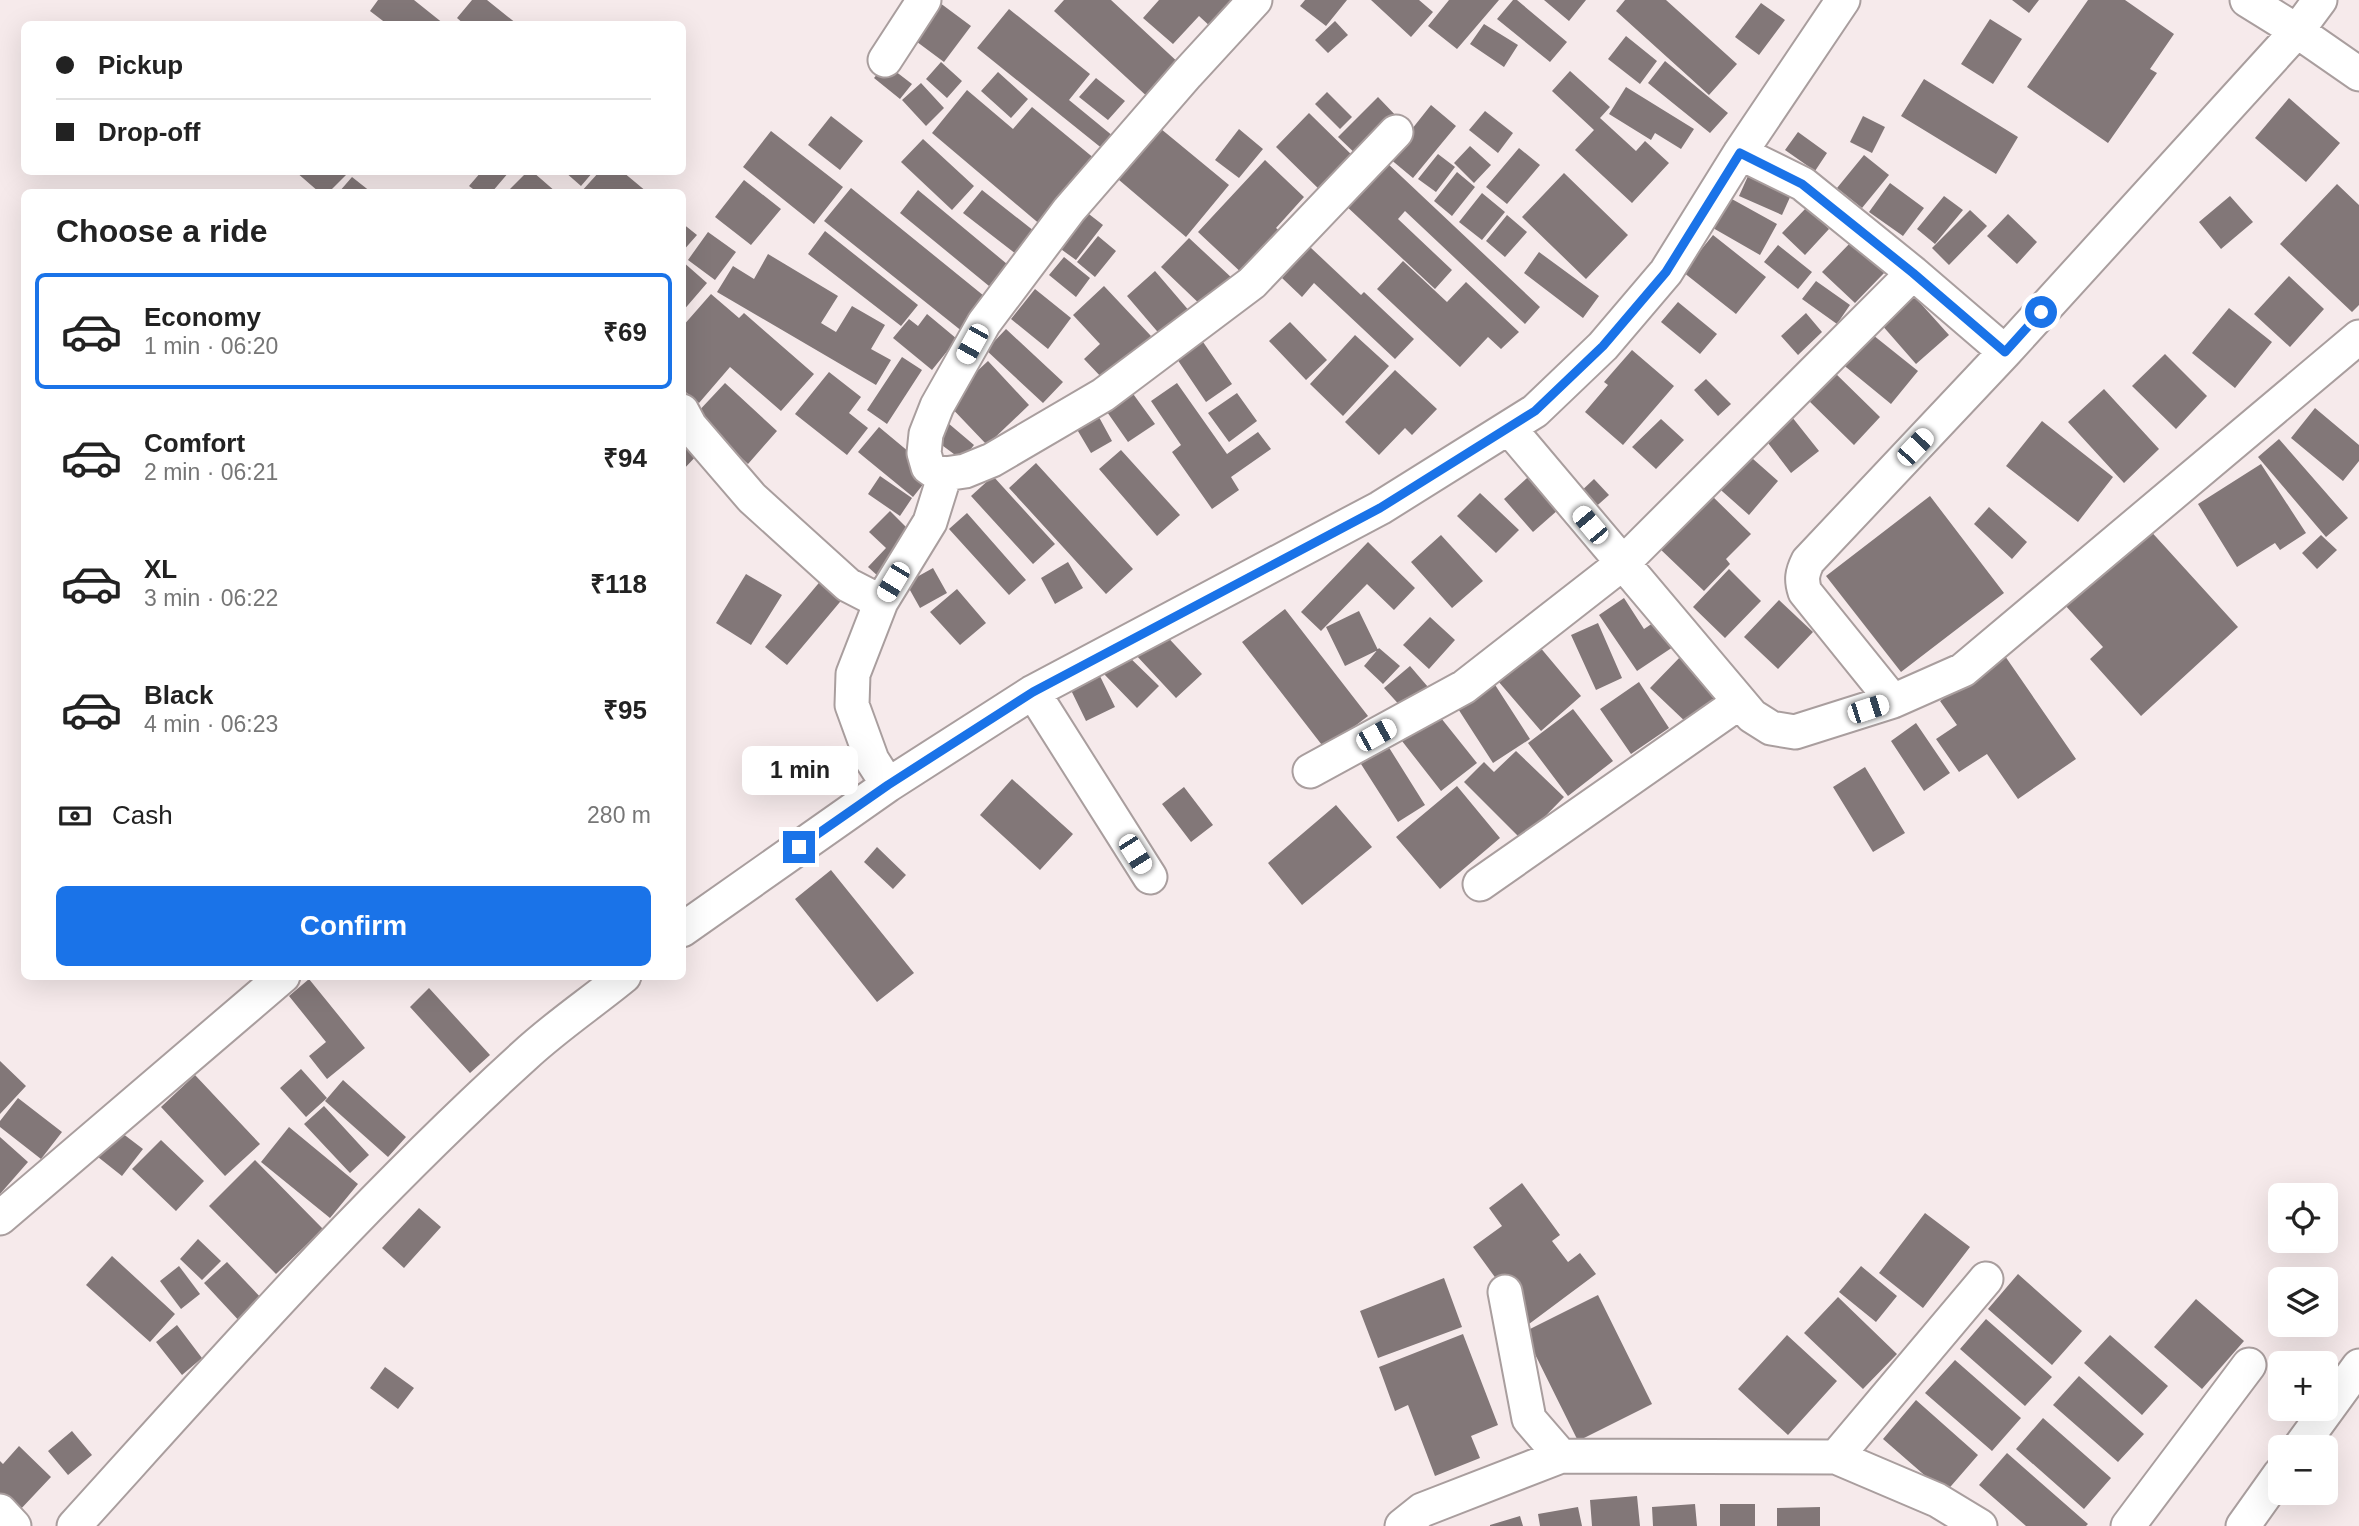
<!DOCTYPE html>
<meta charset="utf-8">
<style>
:root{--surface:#fff;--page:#f2f2f2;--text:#222;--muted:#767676;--line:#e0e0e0;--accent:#1a73e8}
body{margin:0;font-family:Arial,sans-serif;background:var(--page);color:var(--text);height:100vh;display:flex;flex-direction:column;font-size:26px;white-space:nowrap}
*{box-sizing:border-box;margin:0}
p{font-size:23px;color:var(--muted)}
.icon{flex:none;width:38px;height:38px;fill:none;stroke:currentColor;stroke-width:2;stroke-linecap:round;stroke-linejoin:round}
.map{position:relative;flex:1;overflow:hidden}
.drawer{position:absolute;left:21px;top:189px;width:665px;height:791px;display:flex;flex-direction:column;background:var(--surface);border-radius:10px;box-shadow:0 7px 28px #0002}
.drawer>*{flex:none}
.top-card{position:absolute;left:21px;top:21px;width:665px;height:154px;border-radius:10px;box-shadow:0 7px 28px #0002;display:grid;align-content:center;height:154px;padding:0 35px;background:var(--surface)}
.fabs{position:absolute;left:2268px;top:1183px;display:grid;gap:14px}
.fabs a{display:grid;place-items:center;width:70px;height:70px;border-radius:10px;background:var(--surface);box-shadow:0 7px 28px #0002;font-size:35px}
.end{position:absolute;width:32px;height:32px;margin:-16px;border:9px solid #1a73e8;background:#fff;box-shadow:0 0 0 4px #fff}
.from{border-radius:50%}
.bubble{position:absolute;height:49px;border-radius:10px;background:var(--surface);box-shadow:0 7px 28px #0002;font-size:23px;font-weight:700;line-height:49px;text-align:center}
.car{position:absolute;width:21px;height:42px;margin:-21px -10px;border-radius:9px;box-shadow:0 0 5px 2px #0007;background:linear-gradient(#fff 24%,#345 0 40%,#fff 0 76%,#345 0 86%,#fff 0)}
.top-card b{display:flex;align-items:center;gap:24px;height:66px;font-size:26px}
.top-card b+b{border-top:2px solid var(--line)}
.top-card i{width:18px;height:18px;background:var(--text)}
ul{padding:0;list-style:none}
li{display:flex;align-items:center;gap:21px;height:116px;margin:0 14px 10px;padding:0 21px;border:4px solid transparent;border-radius:10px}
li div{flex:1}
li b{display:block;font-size:26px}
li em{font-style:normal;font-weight:700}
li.active{border-color:var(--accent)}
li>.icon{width:63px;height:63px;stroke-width:1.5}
h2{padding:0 35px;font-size:32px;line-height:84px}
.pay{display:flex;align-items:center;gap:18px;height:77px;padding:0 35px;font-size:26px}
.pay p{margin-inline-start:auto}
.button{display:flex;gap:14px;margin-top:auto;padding:14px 35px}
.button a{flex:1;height:80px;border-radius:10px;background:var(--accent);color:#fff;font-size:28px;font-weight:700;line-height:80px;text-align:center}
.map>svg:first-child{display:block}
.building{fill:#827778}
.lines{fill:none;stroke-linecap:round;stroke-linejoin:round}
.minor-casing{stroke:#a99e9e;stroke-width:37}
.minor{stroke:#fff;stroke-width:33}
.route{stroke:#1a73e8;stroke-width:9}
</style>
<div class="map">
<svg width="2359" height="1526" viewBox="0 0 2359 1526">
<rect width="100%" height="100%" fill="#f6eaeb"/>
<path class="building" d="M378,0H414L444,24H387L370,11Z
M472,0H487L517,24H464L457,18Z
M936,0L971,26L944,62L905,33Z
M1064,0H1111L1182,66L1151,100L1054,11Z
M1159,0H1238L1213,29L1199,16L1173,44L1143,18Z
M1305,0H1347L1326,26L1300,6Z
M1371,0H1419L1433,12L1411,37Z
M1449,0H1499L1457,49L1428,26Z
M1513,0H1517L1567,42L1550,62L1497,19Z
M1544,0H1586L1569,21Z
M1625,0H1666L1737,64L1709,95L1616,11Z
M2012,0H2039L2029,13Z
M2088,0H2125L2174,34L2150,69L2157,73L2108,143L2027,87Z
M1761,3L1785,20L1759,55L1735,37Z
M1009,9L1090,74L1069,100L1119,141L1109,154L977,48Z
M1990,19L2022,39L1993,84L1961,64Z
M1335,21L1348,35L1328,53L1315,40Z
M1484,24L1518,45L1504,67L1470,44Z
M1626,36L1657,61L1640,84L1608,59Z
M1665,61L1728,113L1710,133L1648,83Z
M941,62L962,81L947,98L926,79Z
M886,64L912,84L900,99L874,78Z
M1570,71L1610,107L1600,118L1636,151L1645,141L1669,163L1632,203L1575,150L1594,130L1552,91Z
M998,72L1028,99L1011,118L981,91Z
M1096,78L1125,101L1108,120L1079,97Z
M1924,79L2018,137L1996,174L1901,116Z
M921,83L944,108L926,126L902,100Z
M1626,87L1694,129L1681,149L1655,133L1651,140L1609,114Z
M967,90L1013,129L1032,107L1101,164L1042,226L932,133Z
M1327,92L1352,117L1340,129L1315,104Z
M1378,97L1400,120L1361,159L1338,137Z
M2289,98L2340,143L2306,182L2255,138Z
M1431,105L1456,126L1413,178L1389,158Z
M1485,111L1513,133L1498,153L1469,130Z
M1309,113L1358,161L1325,195L1276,147Z
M831,116L863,141L840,170L808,145Z
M1863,116L1885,127L1872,153L1850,142Z
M1155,124L1229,185L1186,237L1112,174Z
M1239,129L1263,149L1239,178L1215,160Z
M771,131L843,187L814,224L743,167Z
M1798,132L1827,153L1815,171L1785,150Z
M923,139L974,186L952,210L901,162Z
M1470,146L1491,165L1474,183L1454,163Z
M1519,148L1540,165L1507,204L1486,187Z
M1438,154L1455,167L1436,192L1418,179Z
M1864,155L1889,175L1862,208L1837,188Z
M1265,160L1304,197L1276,228L1284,234L1245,276L1198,232Z
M1385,161L1540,307L1525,324L1405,211L1398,219L1452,270L1435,289L1344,204Z
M296,172H349L329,192H319Z
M481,172H509L492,192H477L469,186Z
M527,172H533L556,192H507Z
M565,172H593L581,186Z
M599,172H623L647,192H581Z
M1457,172L1475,187L1452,216L1434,201Z
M1564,173L1628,235L1586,279L1522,217Z
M1748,176L1791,195L1782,215L1739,196Z
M352,177L371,192H339Z
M744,180L781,209L751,245L715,217Z
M1890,183L1924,208L1903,236L1869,212Z
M2337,184L2359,205V305L2352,312L2280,244Z
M851,188L989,300L963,332L824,221Z
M918,190L1007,264L989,286L900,213Z
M982,190L1034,231L1016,254L963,213Z
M1482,193L1505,212L1482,240L1459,222Z
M1944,196L1963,210L1935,244L1917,229Z
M2230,196L2253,222L2221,249L2199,222Z
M1730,198L1777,224L1760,255L1713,228Z
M1807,207L1829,229L1805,255L1782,233Z
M1970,210L1987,226L1949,265L1932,248Z
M1085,211L1103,225L1076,260L1058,247Z
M2008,214L2037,242L2017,264L1987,236Z
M1507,215L1527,232L1505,257L1486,241Z
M682,223L697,235L682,252Z
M825,231L918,305L901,326L808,254Z
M708,232L736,252L715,280L688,260Z
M1713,235L1766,277L1736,314L1683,272Z
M1098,236L1116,251L1095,277L1077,262Z
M1189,238L1233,279L1205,309L1161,267Z
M1853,240L1886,271L1855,303L1822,272Z
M1778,245L1812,272L1798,289L1764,262Z
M1310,247L1361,295L1364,292L1414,339L1395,359L1314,283L1302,297L1282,278Z
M1539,252L1599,296L1583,318L1524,273Z
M768,254L838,296L821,323L836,332L852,306L885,325L871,349L891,360L876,385L717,292L733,266L754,279Z
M1064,257L1090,278L1076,297L1049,275Z
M682,261L707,283L682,312Z
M1403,261L1447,302L1466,282L1519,332L1501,349L1488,337L1460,367L1377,289Z
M1155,271L1191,313L1162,337L1127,296Z
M2289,276L2324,309L2290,347L2254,314Z
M1816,281L1850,305L1837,324L1802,299Z
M1104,286L1151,336L1104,380L1084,359L1100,344L1073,315Z
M1035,289L1071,318L1048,349L1011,319Z
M711,294L739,318L744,313L814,374L781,411L730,367L699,403L682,389V327Z
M1913,295L1949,335L1916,364L1881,324Z
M1678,302L1717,334L1700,354L1661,322Z
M2229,308L2272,342L2235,388L2192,353Z
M1806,313L1822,332L1798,355L1781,336Z
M927,314L957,339L932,370L893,338L909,319L918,326Z
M1290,322L1327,360L1306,380L1269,341Z
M1006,329L1063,382L1043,403L986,350Z
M1868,331L1918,371L1891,404L1841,363Z
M1355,335L1389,366L1343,416L1310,384Z
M1201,339L1232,384L1206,402L1175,356Z
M1632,350L1674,386L1623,445L1585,412L1608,385L1604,382Z
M2165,354L2207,396L2176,429L2132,386Z
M902,357L922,370L887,424L867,410Z
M988,361L1029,405L987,445L945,401Z
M1395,370L1437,409L1412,435L1405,428L1379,455L1345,422Z
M1832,370L1880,417L1854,445L1806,398Z
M829,372L861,397L849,413L868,428L847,455L795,414Z
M1706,379L1731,404L1718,416L1694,390Z
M725,383L777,431L748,464L695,415Z
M1177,383L1227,454L1258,432L1271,449L1231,477L1239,490L1212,509L1172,452L1181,445L1151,401Z
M2104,389L2159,449L2124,483L2068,422Z
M1131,391L1155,424L1128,442L1105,409Z
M1237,393L1257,421L1229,442L1208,413Z
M1094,408L1112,441L1091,453L1072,421Z
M2315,408L2359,445V461L2343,481L2291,438Z
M1792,417L1819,451L1791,473L1765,439Z
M1661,419L1684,440L1656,469L1632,447Z
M2042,421L2113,477L2078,522L2006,466Z
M948,423L974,445L962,460L935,440Z
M879,427L933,472L913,497L858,452Z
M682,438L699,453L682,471Z
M2279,439L2348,518L2326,537L2258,457Z
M1121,450L1180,515L1157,536L1099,469Z
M1744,451L1778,481L1749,515L1714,484Z
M1036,463L1133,569L1106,594L1009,488Z
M2261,464L2306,533L2280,550L2275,543L2237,567L2198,504Z
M1537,469L1567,502L1533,532L1504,499Z
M880,476L912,498L900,516L868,494Z
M993,476L1055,544L1033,564L971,496Z
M1594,479L1609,495L1591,511L1577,495Z
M1480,493L1519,530L1496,553L1457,516Z
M1709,493L1751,534L1726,559L1730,564L1704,591L1658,547Z
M1930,496L2004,593L1901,672L1826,576Z
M1989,507L2027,542L2012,559L1974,524Z
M890,511L917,538L879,577L868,567L886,548L869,532Z
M967,513L1026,580L1009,595L949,529Z
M2147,527L2238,627L2141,716L2090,659L2103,647L2064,604Z
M1441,535L1483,581L1452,608L1411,562Z
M2321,535L2337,550L2317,569L2302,553Z
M1368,542L1415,588L1394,610L1367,584L1321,631L1301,612Z
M1068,562L1083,588L1055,604L1041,578Z
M933,568L947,593L920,608L906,583Z
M1729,569L1761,601L1725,638L1693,607Z
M746,574L782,595L751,645L716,623Z
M823,578L845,596L787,665L765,647Z
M957,589L986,623L960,645L930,612Z
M1624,598L1644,629L1659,619L1676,645L1637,671L1599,615Z
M1779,600L1813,632L1778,669L1744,637Z
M1285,609L1368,716L1325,749L1242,642Z
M1359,611L1378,650L1345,666L1326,627Z
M1430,617L1455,640L1429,669L1403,645Z
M1598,623L1622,678L1596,690L1571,635Z
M1161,630L1202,674L1176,698L1135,654Z
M1539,646L1581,696L1541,731L1498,681Z
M1379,648L1400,666L1383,684L1364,666Z
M1124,652L1159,686L1137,708L1103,673Z
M1683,654L1722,692L1690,726L1650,688Z
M2005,656L2076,759L2018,799L1987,754L1959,772L1936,739L1957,725L1940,701Z
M1410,666L1428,687L1403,709L1384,688Z
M1098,672L1115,707L1086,721L1069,686Z
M1490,677L1530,739L1493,763L1453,701Z
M1639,682L1669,728L1631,754L1600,709Z
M1573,709L1613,761L1568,796L1528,743Z
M1437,713L1477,763L1441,791L1402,741Z
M1916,723L1950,773L1924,791L1891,741Z
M1388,746L1425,805L1398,822L1361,764Z
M1516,751L1564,797L1522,840L1464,782L1484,762L1494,772Z
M1865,767L1905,833L1873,852L1833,787Z
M1012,779L1073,834L1040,870L980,815Z
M1457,786L1500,838L1440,889L1396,837Z
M1184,787L1213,825L1191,842L1162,804Z
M1336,805L1372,847L1302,905L1268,863Z
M877,847L906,875L893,889L864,862Z
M831,870L914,973L877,1002L795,899Z
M309,979L365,1048L327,1079L309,1056L326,1042L289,996Z
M429,988L490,1055L470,1073L410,1007Z
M0,1061L26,1086L0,1114Z
M301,1069L327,1098L306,1117L280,1088Z
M195,1075L260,1144L225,1176L161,1107Z
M343,1080L406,1137L388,1157L325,1101Z
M18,1098L62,1132L41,1159L0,1127V1121Z
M324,1106L369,1155L350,1173L304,1124Z
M289,1127L358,1184L330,1218L261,1162Z
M118,1130L143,1149L122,1176L98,1157Z
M0,1137L28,1162L0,1194Z
M161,1140L204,1181L176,1211L132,1169Z
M255,1160L323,1229L276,1274L209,1206Z
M1522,1183L1560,1235L1552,1241L1568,1262L1580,1253L1596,1274L1529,1324L1473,1247L1502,1226L1489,1208Z
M419,1208L441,1227L404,1268L382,1248Z
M1925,1213L1970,1247L1923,1308L1879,1273Z
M198,1239L221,1261L202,1280L180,1259Z
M112,1256L175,1314L150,1342L86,1285Z
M227,1262L266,1303L243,1325L204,1283Z
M179,1266L200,1294L181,1309L160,1281Z
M1861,1266L1897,1296L1876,1322L1839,1292Z
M2018,1274L2082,1331L2052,1365L1988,1309Z
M1444,1278L1462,1327L1378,1358L1360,1311Z
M1598,1295L1652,1404L1578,1441L1524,1332Z
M1838,1297L1897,1354L1863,1389L1804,1333Z
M2196,1299L2244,1341L2202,1389L2154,1347Z
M1986,1319L2052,1377L2025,1406L1960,1349Z
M177,1325L202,1358L182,1375L156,1342Z
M1463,1334L1498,1425L1471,1436L1480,1458L1435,1476L1408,1405L1395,1411L1379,1367Z
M1787,1335L1837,1381L1788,1435L1738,1389Z
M2110,1335L2168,1386L2142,1415L2084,1363Z
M1955,1360L2021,1418L1992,1451L1925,1393Z
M385,1367L414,1388L398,1409L370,1388Z
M2079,1376L2144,1434L2118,1462L2053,1405Z
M1916,1400L1978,1455L1945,1493L1883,1439Z
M2043,1418L2111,1478L2084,1509L2016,1449Z
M72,1431L92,1455L68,1475L48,1451Z
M19,1446L51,1477L18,1512L0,1494V1461L3,1464Z
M2007,1453L2088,1524L2086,1526H2026L1979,1485Z
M1637,1496L1640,1526H1592L1590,1500Z
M1695,1504L1697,1526H1653L1652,1507Z
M1720,1504H1755V1526H1720Z
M1578,1507L1582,1526H1540L1538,1514Z
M1820,1507V1526H1777V1508Z
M1520,1516L1523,1526H1490V1525Z"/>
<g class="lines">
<defs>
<path id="minor" d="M1255,0L1187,74L1069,210L984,323L937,406L926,434L924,453L928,467L935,472L945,474L965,471L992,460L1103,395L1252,283L1396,132
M2247,0L2297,31L2359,74
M885,60L924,0
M1913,273L2005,352
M682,411L690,426L752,498L848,585L881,602
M1509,428L1752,716L1771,728L1795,732L1893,701L1963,670L2359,337
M1033,692L1150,877
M1893,701L1805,592C1801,580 1802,573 1808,561L2005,352L2297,31L2320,0
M1310,771L1464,687L1623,563L1913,273L1803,184L1740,153
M888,785L872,760L852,705L853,674L881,602L930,522L945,474
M1480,884L1740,702
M682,930L888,785L1033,692L1380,508L1535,411L1603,346L1666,272L1740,153L1843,0
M0,1218L283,976
M1505,1292L1529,1419L1561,1456
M2300,1447L2359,1366
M1836,1457L1986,1279
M0,1511L14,1526
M74,1526C220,1365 363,1202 524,1056C555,1027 591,1003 624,976
M1402,1526L1422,1510L1561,1456L1836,1457L1937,1500L1980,1526
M2128,1526L2249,1365
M2243,1526L2280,1474"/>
</defs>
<use href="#minor" class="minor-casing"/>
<use href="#minor" class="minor"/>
</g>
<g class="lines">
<path class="route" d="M799,847L888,785L1033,692L1380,508L1535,411L1603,346L1666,272L1740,153L1802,184L1913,273L2005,352L2041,312"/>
</g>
</svg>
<div class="fabs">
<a><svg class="icon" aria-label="locate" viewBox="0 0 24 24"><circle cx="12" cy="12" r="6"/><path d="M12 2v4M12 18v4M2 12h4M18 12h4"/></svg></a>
<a><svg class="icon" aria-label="layers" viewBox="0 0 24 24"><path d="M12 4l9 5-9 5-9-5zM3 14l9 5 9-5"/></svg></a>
<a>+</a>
<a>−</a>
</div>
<i class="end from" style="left:2041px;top:312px"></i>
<i class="end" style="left:799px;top:847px"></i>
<div class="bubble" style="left:742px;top:746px;width:116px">1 min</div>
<i class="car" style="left:972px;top:344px;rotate:209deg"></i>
<i class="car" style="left:1915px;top:447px;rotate:43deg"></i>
<i class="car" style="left:1590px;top:525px;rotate:320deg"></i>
<i class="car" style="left:893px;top:582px;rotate:211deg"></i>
<i class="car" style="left:1868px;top:709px;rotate:72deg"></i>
<i class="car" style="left:1376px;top:735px;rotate:61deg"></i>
<i class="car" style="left:1135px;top:854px;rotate:148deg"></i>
<div class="top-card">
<b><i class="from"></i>Pickup</b>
<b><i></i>Drop-off</b>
</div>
<section class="drawer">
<h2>Choose a ride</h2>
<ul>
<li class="active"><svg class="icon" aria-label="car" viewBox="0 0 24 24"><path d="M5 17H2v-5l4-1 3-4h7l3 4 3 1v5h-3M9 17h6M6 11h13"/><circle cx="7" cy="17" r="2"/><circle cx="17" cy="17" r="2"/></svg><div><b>Economy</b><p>1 min · 06:20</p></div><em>₹69</em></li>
<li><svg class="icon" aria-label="car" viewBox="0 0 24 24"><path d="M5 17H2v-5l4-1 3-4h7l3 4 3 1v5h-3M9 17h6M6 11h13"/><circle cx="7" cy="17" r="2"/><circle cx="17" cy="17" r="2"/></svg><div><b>Comfort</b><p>2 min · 06:21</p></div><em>₹94</em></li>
<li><svg class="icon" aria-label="car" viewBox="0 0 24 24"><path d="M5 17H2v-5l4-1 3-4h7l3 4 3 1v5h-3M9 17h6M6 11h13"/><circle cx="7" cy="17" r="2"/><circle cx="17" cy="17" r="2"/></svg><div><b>XL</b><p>3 min · 06:22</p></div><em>₹118</em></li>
<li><svg class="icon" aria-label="car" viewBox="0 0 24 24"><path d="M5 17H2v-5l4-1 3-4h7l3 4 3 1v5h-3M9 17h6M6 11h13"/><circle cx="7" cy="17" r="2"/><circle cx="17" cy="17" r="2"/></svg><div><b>Black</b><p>4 min · 06:23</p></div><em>₹95</em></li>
</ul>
<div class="pay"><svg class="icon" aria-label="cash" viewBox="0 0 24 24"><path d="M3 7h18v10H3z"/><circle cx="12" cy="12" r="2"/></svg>Cash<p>280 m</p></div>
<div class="button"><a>Confirm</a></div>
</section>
</div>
